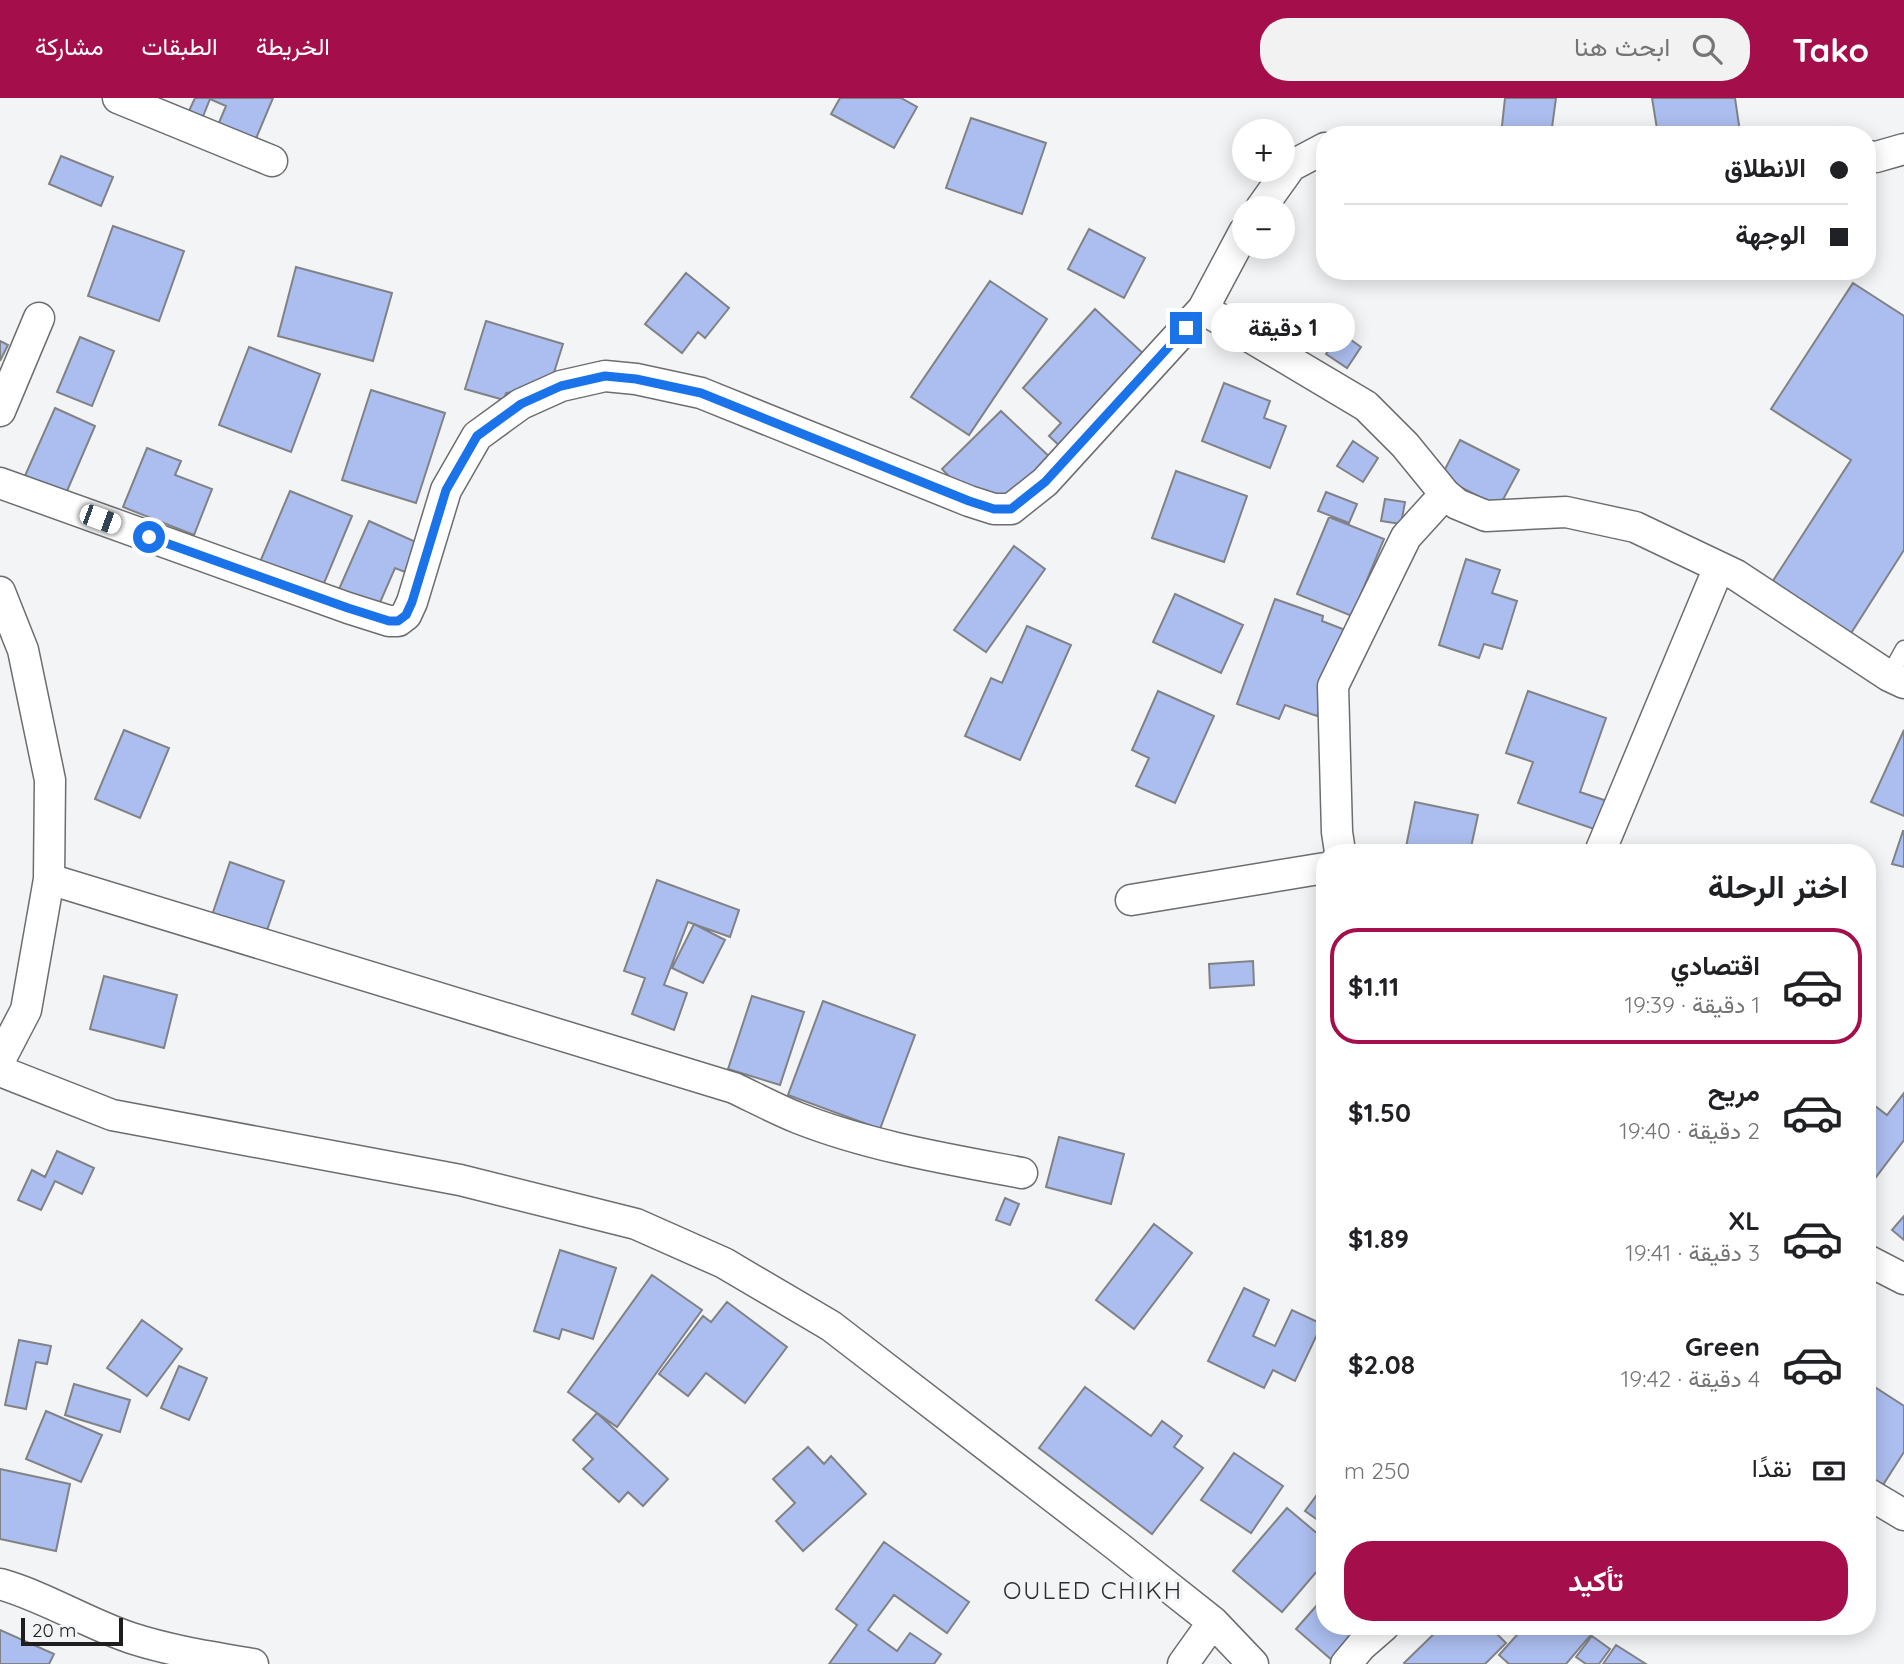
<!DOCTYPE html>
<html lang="ar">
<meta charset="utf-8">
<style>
:root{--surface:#fff;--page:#f2f2f2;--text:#202124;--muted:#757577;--line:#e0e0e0;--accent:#a40e4a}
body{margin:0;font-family:Quicksand,Vazirmatn,sans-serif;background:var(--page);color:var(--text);direction:rtl;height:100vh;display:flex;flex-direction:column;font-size:26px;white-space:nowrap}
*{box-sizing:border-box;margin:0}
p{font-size:23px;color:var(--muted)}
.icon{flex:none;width:38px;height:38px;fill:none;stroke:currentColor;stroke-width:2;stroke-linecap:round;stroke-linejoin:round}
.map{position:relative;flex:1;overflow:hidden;direction:ltr}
.drawer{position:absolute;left:1316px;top:746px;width:560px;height:791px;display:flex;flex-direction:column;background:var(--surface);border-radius:28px;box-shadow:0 4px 18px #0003;direction:rtl}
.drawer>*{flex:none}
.hud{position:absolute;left:1316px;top:28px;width:560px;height:154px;border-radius:28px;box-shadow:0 4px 18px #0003;direction:rtl;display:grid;align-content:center;height:154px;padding:0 28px;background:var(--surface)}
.tools{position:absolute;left:1232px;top:21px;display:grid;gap:14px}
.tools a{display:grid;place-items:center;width:63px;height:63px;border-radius:50%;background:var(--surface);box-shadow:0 4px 18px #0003;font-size:35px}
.scale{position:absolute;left:21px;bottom:18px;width:102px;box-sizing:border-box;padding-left:7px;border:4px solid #1e1e1f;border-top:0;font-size:19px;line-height:24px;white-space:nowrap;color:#1e1e1f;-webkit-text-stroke:5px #f3f4f6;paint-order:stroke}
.end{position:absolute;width:32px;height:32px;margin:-16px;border:9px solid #1a73e8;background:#fff;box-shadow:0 0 0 4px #fff}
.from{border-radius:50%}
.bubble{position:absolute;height:49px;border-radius:24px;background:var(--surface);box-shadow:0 4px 18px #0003;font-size:23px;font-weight:700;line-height:49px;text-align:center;direction:rtl}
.car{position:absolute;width:21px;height:42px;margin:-21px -10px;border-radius:9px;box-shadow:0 0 5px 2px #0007;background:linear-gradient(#fff 24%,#345 0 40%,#fff 0 76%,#345 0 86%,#fff 0)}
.hud b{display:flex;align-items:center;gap:24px;height:66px;font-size:26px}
.hud b+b{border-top:2px solid var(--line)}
.hud i{width:18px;height:18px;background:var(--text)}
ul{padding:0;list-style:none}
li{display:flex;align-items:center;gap:21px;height:116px;margin:0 14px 10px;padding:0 14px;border:4px solid transparent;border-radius:28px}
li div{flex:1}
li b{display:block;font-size:26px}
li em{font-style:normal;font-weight:700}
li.current{border-color:var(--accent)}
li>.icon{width:63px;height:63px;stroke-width:1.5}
h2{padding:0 28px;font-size:32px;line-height:84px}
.pay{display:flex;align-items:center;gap:18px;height:77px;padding:0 28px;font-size:26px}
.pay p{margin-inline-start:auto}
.primary-button{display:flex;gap:14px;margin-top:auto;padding:14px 28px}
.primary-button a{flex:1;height:80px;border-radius:28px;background:var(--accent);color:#fff;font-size:28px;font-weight:700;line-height:80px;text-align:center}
header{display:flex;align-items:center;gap:42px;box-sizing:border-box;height:98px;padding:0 35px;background:var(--accent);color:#fff}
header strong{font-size:33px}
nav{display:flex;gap:38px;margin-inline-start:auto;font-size:24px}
.search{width:490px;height:63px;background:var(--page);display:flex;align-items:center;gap:18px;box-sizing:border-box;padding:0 24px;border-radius:28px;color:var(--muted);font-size:26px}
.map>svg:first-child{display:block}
.building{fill:#acbeef;stroke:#818285;stroke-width:2}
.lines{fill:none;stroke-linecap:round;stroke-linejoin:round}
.lane-casing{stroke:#6c6d6f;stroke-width:19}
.street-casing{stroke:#6c6d6f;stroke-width:33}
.lane{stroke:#fff;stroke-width:16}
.street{stroke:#fff;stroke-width:30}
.route{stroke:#1a73e8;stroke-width:9}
.labels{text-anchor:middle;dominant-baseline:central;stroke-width:7;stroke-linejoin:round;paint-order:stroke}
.quarter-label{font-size:24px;letter-spacing:2px;fill:#2c2d2f;stroke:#f3f4f6}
</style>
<header>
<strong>Tako</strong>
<div class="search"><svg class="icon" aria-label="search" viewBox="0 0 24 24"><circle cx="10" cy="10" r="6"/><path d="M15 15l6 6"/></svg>ابحث هنا</div>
<nav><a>الخريطة</a><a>الطبقات</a><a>مشاركة</a></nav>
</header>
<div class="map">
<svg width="1904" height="1566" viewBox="0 0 1904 1566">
<rect width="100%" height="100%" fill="#f3f4f6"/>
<path class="building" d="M195,0H273L255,43L218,27L226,8L210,1L202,21L188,15Z
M840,0H901L917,9L894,50L831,16Z
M1505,0H1556L1551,37H1501Z
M1652,0H1735L1740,34L1721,37H1658Z
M971,20L1046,45L1022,116L946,90Z
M61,58L113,79L101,108L49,86Z
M113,128L184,153L159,223L88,198Z
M1089,131L1145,160L1124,200L1068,171Z
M296,169L392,195L373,263L278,238Z
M686,175L729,210L705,240L698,234L682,255L645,226Z
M990,183L1047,221L969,337L911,299Z
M1853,185L1904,218V452L1846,543L1767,492L1851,362L1771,311Z
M1095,211L1147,259L1063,351L1049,338L1061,325L1023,290Z
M486,223L563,246L550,287L506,295L504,302L465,291Z
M1341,235L1361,249L1347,270L1326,256Z
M80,239L114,253L92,308L57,294Z
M0,243L8,247L0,263Z
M249,249L320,276L291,354L219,327Z
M1224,285L1270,303L1264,320L1286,328L1270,370L1202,343Z
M371,292L445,315L416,405L342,382Z
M55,310L95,328L61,407L20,389Z
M1001,313L1054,363L1017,400L963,393L942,371Z
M1460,342L1519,372L1499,409L1441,379Z
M1353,343L1378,360L1363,384L1337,368Z
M147,350L181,363L175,377L212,391L194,437L123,409Z
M1176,373L1247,398L1224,464L1152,440Z
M290,393L352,418L322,490L260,464Z
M1326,394L1357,406L1349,425L1318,413Z
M1385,401L1405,404L1401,426L1381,423Z
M1329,419L1384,441L1352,518L1297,496Z
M369,423L418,445L405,474L395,470L375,516L336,498Z
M1014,448L1045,471L986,554L954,532Z
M1466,461L1500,472L1492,495L1517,503L1502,551L1484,546L1479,560L1439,547Z
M1175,496L1243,527L1221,575L1153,544Z
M1275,501L1323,518L1322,523L1348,533L1317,618L1285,607L1279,621L1237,606Z
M1027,528L1071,547L1020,662L965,638L991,580L1002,585Z
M1158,593L1214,618L1175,705L1136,688L1149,660L1132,652Z
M1528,593L1606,620L1580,694L1610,704L1600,733L1518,705L1533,664L1506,655Z
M124,632L169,650L140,720L95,701Z
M1904,632V718L1871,704Z
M1415,704L1478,717L1470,754H1405Z
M1903,733H1904V769L1892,766Z
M230,764L284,783L265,838L211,820Z
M657,782L739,812L730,839L688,824L664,887L687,895L674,932L632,916L645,880L624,873Z
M694,826L725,842L703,885L672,870Z
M1253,863L1254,887L1210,890L1209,866Z
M104,878L177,897L164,950L90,931Z
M752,898L804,914L780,987L728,971Z
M823,903L915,937L880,1031L788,997Z
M1904,995V1042L1867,1091V1011L1871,1005L1887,1017Z
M1059,1039L1124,1056L1111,1106L1046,1089Z
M57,1053L94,1070L82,1096L55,1083L41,1112L18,1102L32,1072L45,1079Z
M1005,1100L1019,1106L1010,1127L996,1122Z
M1904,1118V1142L1892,1132Z
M1154,1126L1192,1155L1134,1231L1096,1202Z
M560,1152L616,1170L593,1241L562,1231L559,1241L534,1233Z
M652,1177L702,1212L617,1329L568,1294Z
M1244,1190L1269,1202L1253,1238L1275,1248L1292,1212L1322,1226L1295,1283L1273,1272L1264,1290L1208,1263Z
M727,1204L787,1249L745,1305L706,1275L688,1298L659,1276L703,1218L711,1224Z
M142,1222L182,1251L147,1298L107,1270Z
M19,1242L51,1248L47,1266L36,1264L26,1311L5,1307Z
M179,1268L207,1280L189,1322L161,1310Z
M1867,1284L1904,1308V1354L1881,1390L1867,1381Z
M74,1286L130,1302L120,1334L65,1317Z
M1085,1289L1151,1338L1162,1323L1182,1338L1174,1349L1203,1370L1152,1436L1039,1350Z
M46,1313L102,1337L81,1384L26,1361Z
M597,1315L668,1381L643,1408L628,1394L619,1404L583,1371L593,1361L573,1342Z
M808,1349L824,1366L831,1358L866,1396L803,1453L776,1423L795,1405L773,1381Z
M1234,1355L1283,1388L1251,1435L1201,1402Z
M0,1371L70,1386L56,1453L0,1441Z
M1325,1386V1427L1305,1413Z
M1287,1410L1325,1442V1464L1282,1514L1233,1473Z
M884,1444L969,1504L947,1535L894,1497L868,1532L897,1553L910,1535L941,1556L934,1566H829L857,1527L836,1511Z
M1325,1498V1528H1364L1333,1563L1296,1531Z
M1442,1528H1489L1506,1545L1485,1566H1405L1404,1565Z
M1525,1528H1590L1595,1532L1566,1566H1509L1499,1557Z
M0,1532L54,1556L49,1566H0Z
M1592,1538L1610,1551L1599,1566H1586L1576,1559Z
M1616,1547L1646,1566H1603Z"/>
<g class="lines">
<defs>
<path id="lane" d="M1889,578L1904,551"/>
<path id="street" d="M118,0L272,63
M1867,58L1876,59L1904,51
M1261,110L1291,68L1325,50
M1203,211L1244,134
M0,313L39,220
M0,385L348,510L389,523H398L406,517L412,504L446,392L477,338L521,306L561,288L605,278L636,281L701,295L969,403L994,411H1011L1045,384L1203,211L1366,308L1405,347L1445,396L1457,406L1486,418L1566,414L1635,429L1736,477L1889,578L1904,585
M0,494L23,552L50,682L49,781L26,912L0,962
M1340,754L1337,734L1333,588L1406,439L1445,396
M1600,754L1719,469
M49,781L734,990C755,1000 776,1011 798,1020C869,1048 947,1061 1022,1075
M1131,802L1325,770
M0,973L112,1017L460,1082L636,1126L724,1165L831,1228L1117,1448L1213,1524L1253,1566
M1867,1162L1904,1181
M1867,1395L1904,1417
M0,1486C46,1499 86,1525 131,1540C171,1553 211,1559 253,1566
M1183,1566L1213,1524
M1346,1566L1361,1548L1384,1528"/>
</defs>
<use href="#lane" class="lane-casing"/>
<use href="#street" class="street-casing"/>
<use href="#lane" class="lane"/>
<use href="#street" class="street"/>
</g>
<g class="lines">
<path class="route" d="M149,439L348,510L389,523H398L406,517L412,504L446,392L477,338L521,306L561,288L605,278L636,281L701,295L969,403L994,411H1011L1045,384L1186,230"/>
</g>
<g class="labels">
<g class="quarter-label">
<text x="1093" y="1492">OULED CHIKH</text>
</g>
</g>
</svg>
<div class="tools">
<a>+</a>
<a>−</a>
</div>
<div class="scale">20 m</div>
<i class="end from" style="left:149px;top:439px"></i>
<i class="end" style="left:1186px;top:230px"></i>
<div class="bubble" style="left:1211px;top:205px;width:144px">1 دقيقة</div>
<i class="car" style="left:100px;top:421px;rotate:110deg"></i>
<div class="hud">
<b><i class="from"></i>الانطلاق</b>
<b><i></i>الوجهة</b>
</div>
<section class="drawer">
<h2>اختر الرحلة</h2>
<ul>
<li class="current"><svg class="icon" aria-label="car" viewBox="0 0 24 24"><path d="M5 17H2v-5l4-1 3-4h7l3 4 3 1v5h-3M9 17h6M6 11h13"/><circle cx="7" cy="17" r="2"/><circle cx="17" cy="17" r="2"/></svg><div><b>اقتصادي</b><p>1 دقيقة · 19:39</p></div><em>$1.11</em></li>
<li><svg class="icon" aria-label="car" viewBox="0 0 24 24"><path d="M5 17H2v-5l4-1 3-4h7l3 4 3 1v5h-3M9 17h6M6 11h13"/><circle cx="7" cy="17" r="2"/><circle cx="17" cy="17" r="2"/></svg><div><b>مريح</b><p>2 دقيقة · 19:40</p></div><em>$1.50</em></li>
<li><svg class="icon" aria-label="car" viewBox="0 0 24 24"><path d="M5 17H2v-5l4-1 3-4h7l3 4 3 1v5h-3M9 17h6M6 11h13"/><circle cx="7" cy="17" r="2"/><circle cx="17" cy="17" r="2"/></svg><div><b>XL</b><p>3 دقيقة · 19:41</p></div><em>$1.89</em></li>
<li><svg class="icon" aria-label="car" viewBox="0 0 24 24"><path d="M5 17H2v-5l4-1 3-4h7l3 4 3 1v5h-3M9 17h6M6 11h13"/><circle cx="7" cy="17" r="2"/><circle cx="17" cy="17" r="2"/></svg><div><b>Green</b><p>4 دقيقة · 19:42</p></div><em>$2.08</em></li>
</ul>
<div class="pay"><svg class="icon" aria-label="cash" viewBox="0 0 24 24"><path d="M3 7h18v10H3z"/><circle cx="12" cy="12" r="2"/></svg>نقدًا<p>250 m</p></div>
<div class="primary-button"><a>تأكيد</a></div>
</section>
</div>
